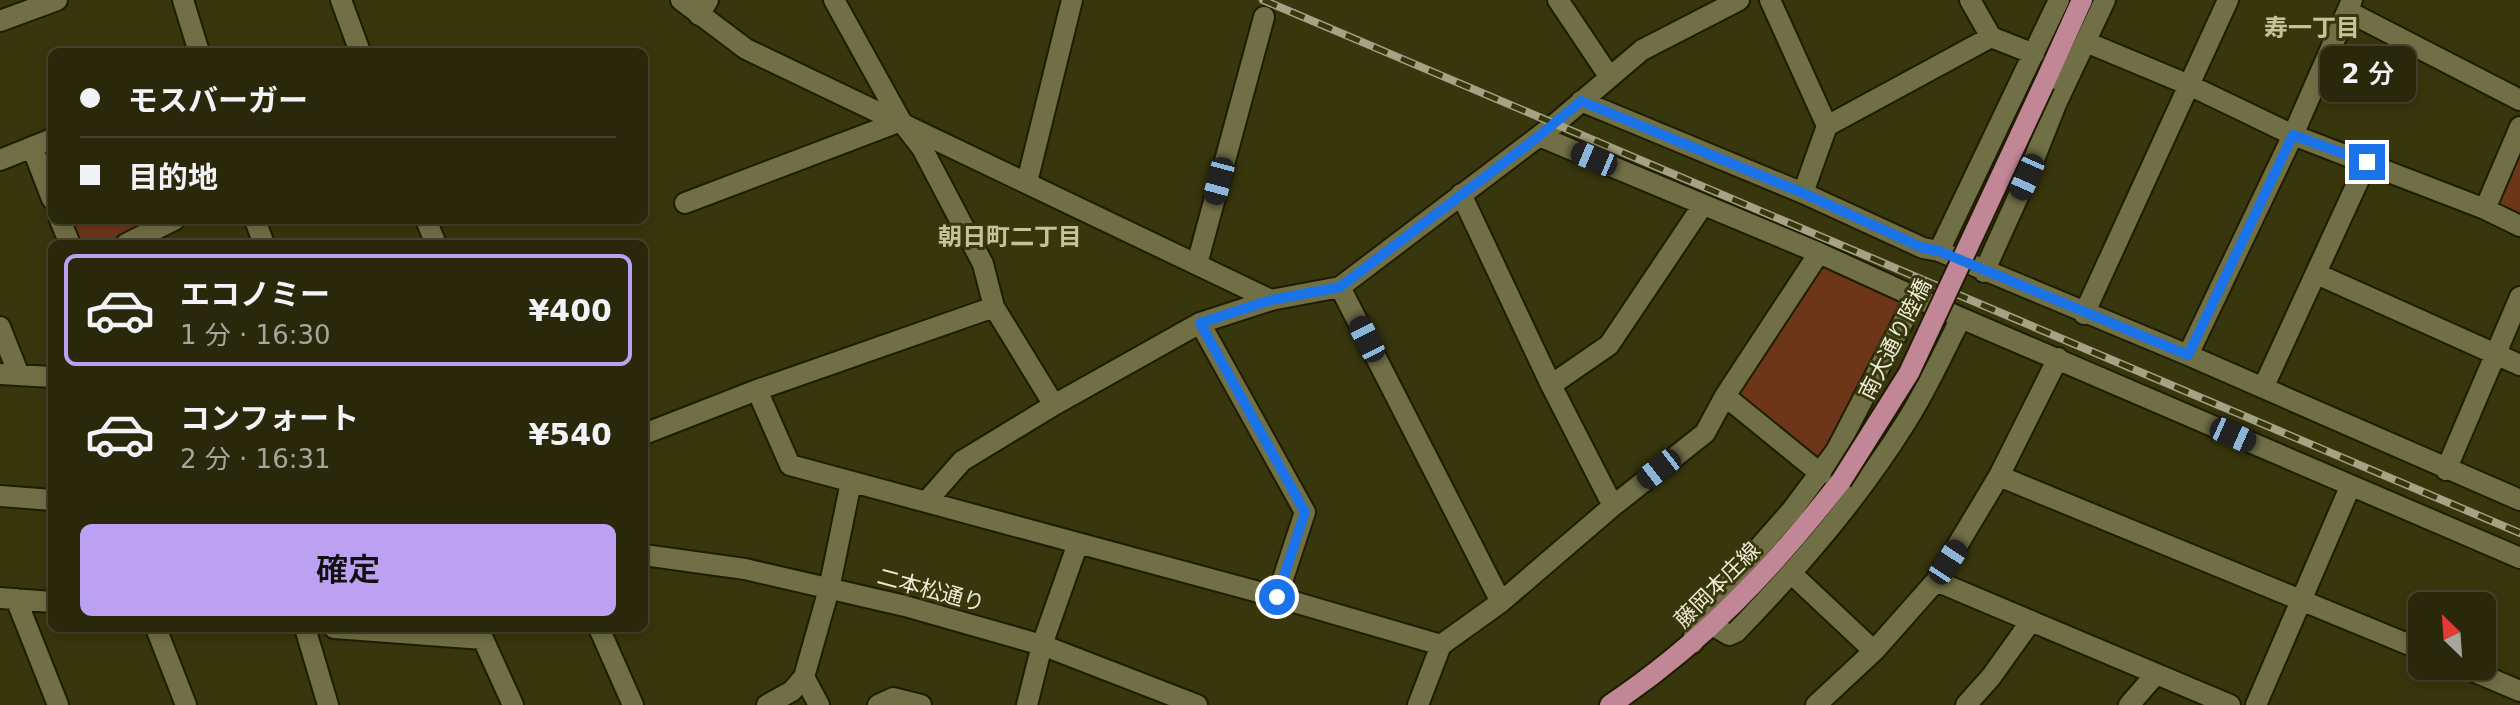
<!DOCTYPE html>
<html lang="ja">
<meta charset="utf-8">
<style>
:root{--surface:#2a280a;--page:#323013;--text:#f1f3f6;--muted:#a5a69c;--line:#46442b;--accent:#bca0f2}
body{margin:0;font-family:"DejaVu Sans","Noto Sans JP",sans-serif;background:var(--page);color:var(--text);height:100vh;display:flex;flex-direction:column;font-size:30px;white-space:nowrap}
*{box-sizing:border-box;margin:0}
p{font-size:26px;color:var(--muted)}
.icon{flex:none;width:44px;height:44px;fill:none;stroke:currentColor;stroke-width:2;stroke-linecap:round;stroke-linejoin:round}
.map{position:relative;flex:1;overflow:hidden}
.panel{position:absolute;left:48px;top:240px;width:600px;height:392px;display:flex;flex-direction:column;background:var(--surface);border-radius:12px;box-shadow:0 4px 12px #0003,0 0 0 2px var(--line)}
.panel>*{flex:none}
.hud{position:absolute;left:48px;top:48px;width:600px;height:176px;border-radius:12px;box-shadow:0 4px 12px #0003,0 0 0 2px var(--line);display:grid;align-content:center;height:176px;padding:0 32px;background:var(--surface)}
.needle{width:52px;rotate:335deg}
.tools{position:absolute;left:2408px;top:592px;display:grid;gap:16px}
.tools a{display:grid;place-items:center;width:88px;height:88px;border-radius:12px;background:var(--surface);box-shadow:0 4px 12px #0003,0 0 0 2px var(--line);font-size:40px}
.end{position:absolute;width:36px;height:36px;margin:-18px;border:10px solid #1a73e8;background:#fff;box-shadow:0 0 0 4px #fff}
.from{border-radius:50%}
.bubble{position:absolute;height:56px;border-radius:12px;background:var(--surface);box-shadow:0 4px 12px #0003,0 0 0 2px var(--line);font-size:26px;font-weight:600;line-height:56px;text-align:center}
.car{position:absolute;width:24px;height:48px;margin:-24px -12px;border-radius:10px;box-shadow:0 0 6px 2px #0007;background:linear-gradient(#222 24%,#8ab4d8 0 40%,#222 0 76%,#8ab4d8 0 86%,#222 0)}
.hud b{display:flex;align-items:center;gap:28px;height:76px;font-size:30px}
.hud b+b{border-top:2px solid var(--line)}
.hud i{width:20px;height:20px;background:var(--text)}
ul{padding:14px 0 0;list-style:none}
li{display:flex;align-items:center;gap:24px;height:112px;margin:0 16px 12px;padding:0 16px;border:4px solid transparent;border-radius:12px}
li div{flex:1}
li b{display:block;font-size:30px}
li em{font-style:normal;font-weight:600}
li.active{border-color:var(--accent)}
li>.icon{width:72px;height:72px;stroke-width:1.5}
.action{display:flex;gap:16px;margin-top:auto;padding:16px 32px}
.action a{flex:1;height:92px;border-radius:12px;background:var(--accent);color:#111;font-size:32px;font-weight:600;line-height:92px;text-align:center}
.map>svg:first-child{display:block}
.green{fill:#6e3618}
.lines{fill:none;stroke-linecap:round;stroke-linejoin:round}
.minor-casing{stroke:#1f1d01;stroke-width:24}
.tertiary-casing{stroke:#1f1d01;stroke-width:24}
.primary-casing{stroke:#1f1d01;stroke-width:24}
.minor{stroke:#706f46;stroke-width:20}
.tertiary{stroke:#706f46;stroke-width:20}
.primary{stroke:#c28797;stroke-width:20}
.rail-casing{stroke:#a5a386;stroke-width:8}
.rail{stroke:#38360d;stroke-width:5;stroke-dasharray:15;stroke-linecap:butt}
.primary-bridge-casing{stroke:#1f1d01;stroke-width:24;stroke-linecap:butt}
.primary-bridge{stroke:#c28797;stroke-width:20}
.route{stroke:#1a73e8;stroke-width:10}
.labels{text-anchor:middle;dominant-baseline:central;stroke-width:6;stroke-linejoin:round;paint-order:stroke}
.street-label{font-size:22px;fill:#edecd6;stroke:#38360d}
.neighbourhood-label{font-size:24px;font-weight:bold;fill:#c5c498;stroke:#38360d}
</style>
<div class="map">
<svg width="2520" height="705" viewBox="0 0 2520 705">
<rect width="100%" height="100%" fill="#38360d"/>
<path class="green" d="M2520,151V216L2500,207L2499,201Z
M70,220H158L113,244H80Z
M1823,267L1900,299L1904,309L1880,362L1819,456L1814,457L1739,395L1815,269Z"/>
<g class="lines">
<defs>
<path id="minor" d="M183,0L199,52
M341,0L360,52
M834,0L901,121L922,148L983,264L994,307L1054,405
M1558,0L1609,76
M1770,0L1827,126
M1970,0L1991,37L2034,54
M2347,11L2520,100
M699,15L708,0
M0,21L57,0
M2086,42L2189,85L2293,135L2485,209L2520,226
M1581,101L1803,193L1923,248L1939,251L2188,355L2520,500
M1539,136L1819,253L1961,318L2520,558
M32,147L52,199
M0,160L52,139
M1027,182L1072,0
M1803,193L1827,126L1991,37
M1461,194L1551,385L1613,506
M685,203L901,121
M2485,209L2520,127
M60,220L70,244
M255,220L264,244
M426,220L436,244
M126,244L174,220
M1939,251L2059,0
M1197,264L1264,17
M1984,272L2027,177L2056,104L2105,0
M2317,274L2520,365
M1340,287L1501,602
M2084,314L2228,0
M1200,323L1305,512L1277,597
M0,327L19,375
M2188,355L2293,135L2352,0
M0,374L52,377
M1551,385L1609,345L1703,205
M2263,388L2367,162
M757,390L790,465L1277,597L1441,645
M1725,396L1821,474
M644,434L757,390L994,307
M2446,470L2520,297
M1999,476L2422,650
M926,502L962,461L1054,405L1200,323L1271,300L1340,287L1555,124L1642,50L1739,0
M1792,574L1874,651
M1936,581L2230,705
M0,598L52,602
M16,599L58,705
M1712,625L1729,635L1736,632C1799,567 1858,499 1906,422C1927,389 1943,353 1961,318
M156,628L186,705
M305,628L328,705
M334,628L483,639L513,705
M599,628L633,705
M1693,643L1696,623L1718,594L1792,510L1836,451L1916,297
M2461,666L2520,691
M804,677L819,705
M767,705L792,691L804,677L829,589L851,482
M878,705L893,698L921,705
M1027,705L1042,645L1078,543
M1418,705L1441,645L1501,602L1613,506L1705,433L1725,396L1819,253
M1816,705L1874,651L1936,581L1999,476L2058,358
M1966,705L1991,677L2031,621
M2129,705L2156,674
M2256,705L2350,487"/>
<path id="tertiary" d="M681,0L746,49L1271,300
M0,496L52,500
M644,555L745,569L905,606L1042,645L1197,705"/>
<path id="primary" d="M2044,84L2082,0
M1610,705C1703,643 1773,568 1841,481"/>
</defs>
<use href="#minor" class="minor-casing"/>
<use href="#tertiary" class="tertiary-casing"/>
<use href="#primary" class="primary-casing"/>
<use href="#minor" class="minor"/>
<use href="#tertiary" class="tertiary"/>
<use href="#primary" class="primary"/>
<defs>
<path id="rail" d="M1263,0L2520,533"/>
</defs>
<use href="#rail" class="rail-casing"/>
<use href="#rail" class="rail"/>
<defs>
<path id="primary-bridge" d="M1841,481L1909,373L2044,84"/>
</defs>
<use href="#primary-bridge" class="primary-bridge-casing"/>
<use href="#primary-bridge" class="primary-bridge"/>
</g>
<g class="lines">
<path class="route" d="M1277,597L1305,512L1200,323L1271,300L1340,287L1539,136L1581,101L1803,193L1923,248L1939,251L2188,355L2293,135L2367,162"/>
</g>
<g class="labels">
<g class="street-label">
<text transform="translate(1895 339) rotate(-63)">南大通り陸橋</text>
<text transform="translate(1717 585) rotate(-45)">藤岡本庄線</text>
<text transform="translate(931 590) rotate(15)">二本松通り</text>
</g>
<g class="neighbourhood-label">
<text x="2312" y="28">寿一丁目</text>
<text x="1010" y="237">朝日町二丁目</text>
</g>
</g>
</svg>
<div class="tools">
<a><svg class="needle" viewBox="-14 -14 28 28"><path d="M0-13l5 13h-10z" fill="#e53935"/><path d="M0 13l5-13h-10z" fill="#a5a69c"/></svg></a>
</div>
<i class="end from" style="left:1277px;top:597px"></i>
<i class="end" style="left:2367px;top:162px"></i>
<div class="bubble" style="left:2320px;top:46px;width:96px">2 分</div>
<i class="car" style="left:1594px;top:159px;rotate:293deg"></i>
<i class="car" style="left:2027px;top:177px;rotate:204deg"></i>
<i class="car" style="left:1219px;top:181px;rotate:195deg"></i>
<i class="car" style="left:1367px;top:339px;rotate:333deg"></i>
<i class="car" style="left:2233px;top:435px;rotate:114deg"></i>
<i class="car" style="left:1659px;top:469px;rotate:232deg"></i>
<i class="car" style="left:1948px;top:562px;rotate:33deg"></i>
<div class="hud">
<b><i class="from"></i>モスバーガー</b>
<b><i></i>目的地</b>
</div>
<section class="panel">
<ul>
<li class="active"><svg class="icon" aria-label="car" viewBox="0 0 24 24"><path d="M5 17H2v-5l4-1 3-4h7l3 4 3 1v5h-3M9 17h6M6 11h13"/><circle cx="7" cy="17" r="2"/><circle cx="17" cy="17" r="2"/></svg><div><b>エコノミー</b><p>1 分 · 16:30</p></div><em>¥400</em></li>
<li><svg class="icon" aria-label="car" viewBox="0 0 24 24"><path d="M5 17H2v-5l4-1 3-4h7l3 4 3 1v5h-3M9 17h6M6 11h13"/><circle cx="7" cy="17" r="2"/><circle cx="17" cy="17" r="2"/></svg><div><b>コンフォート</b><p>2 分 · 16:31</p></div><em>¥540</em></li>
</ul>
<div class="action"><a>確定</a></div>
</section>
</div>
